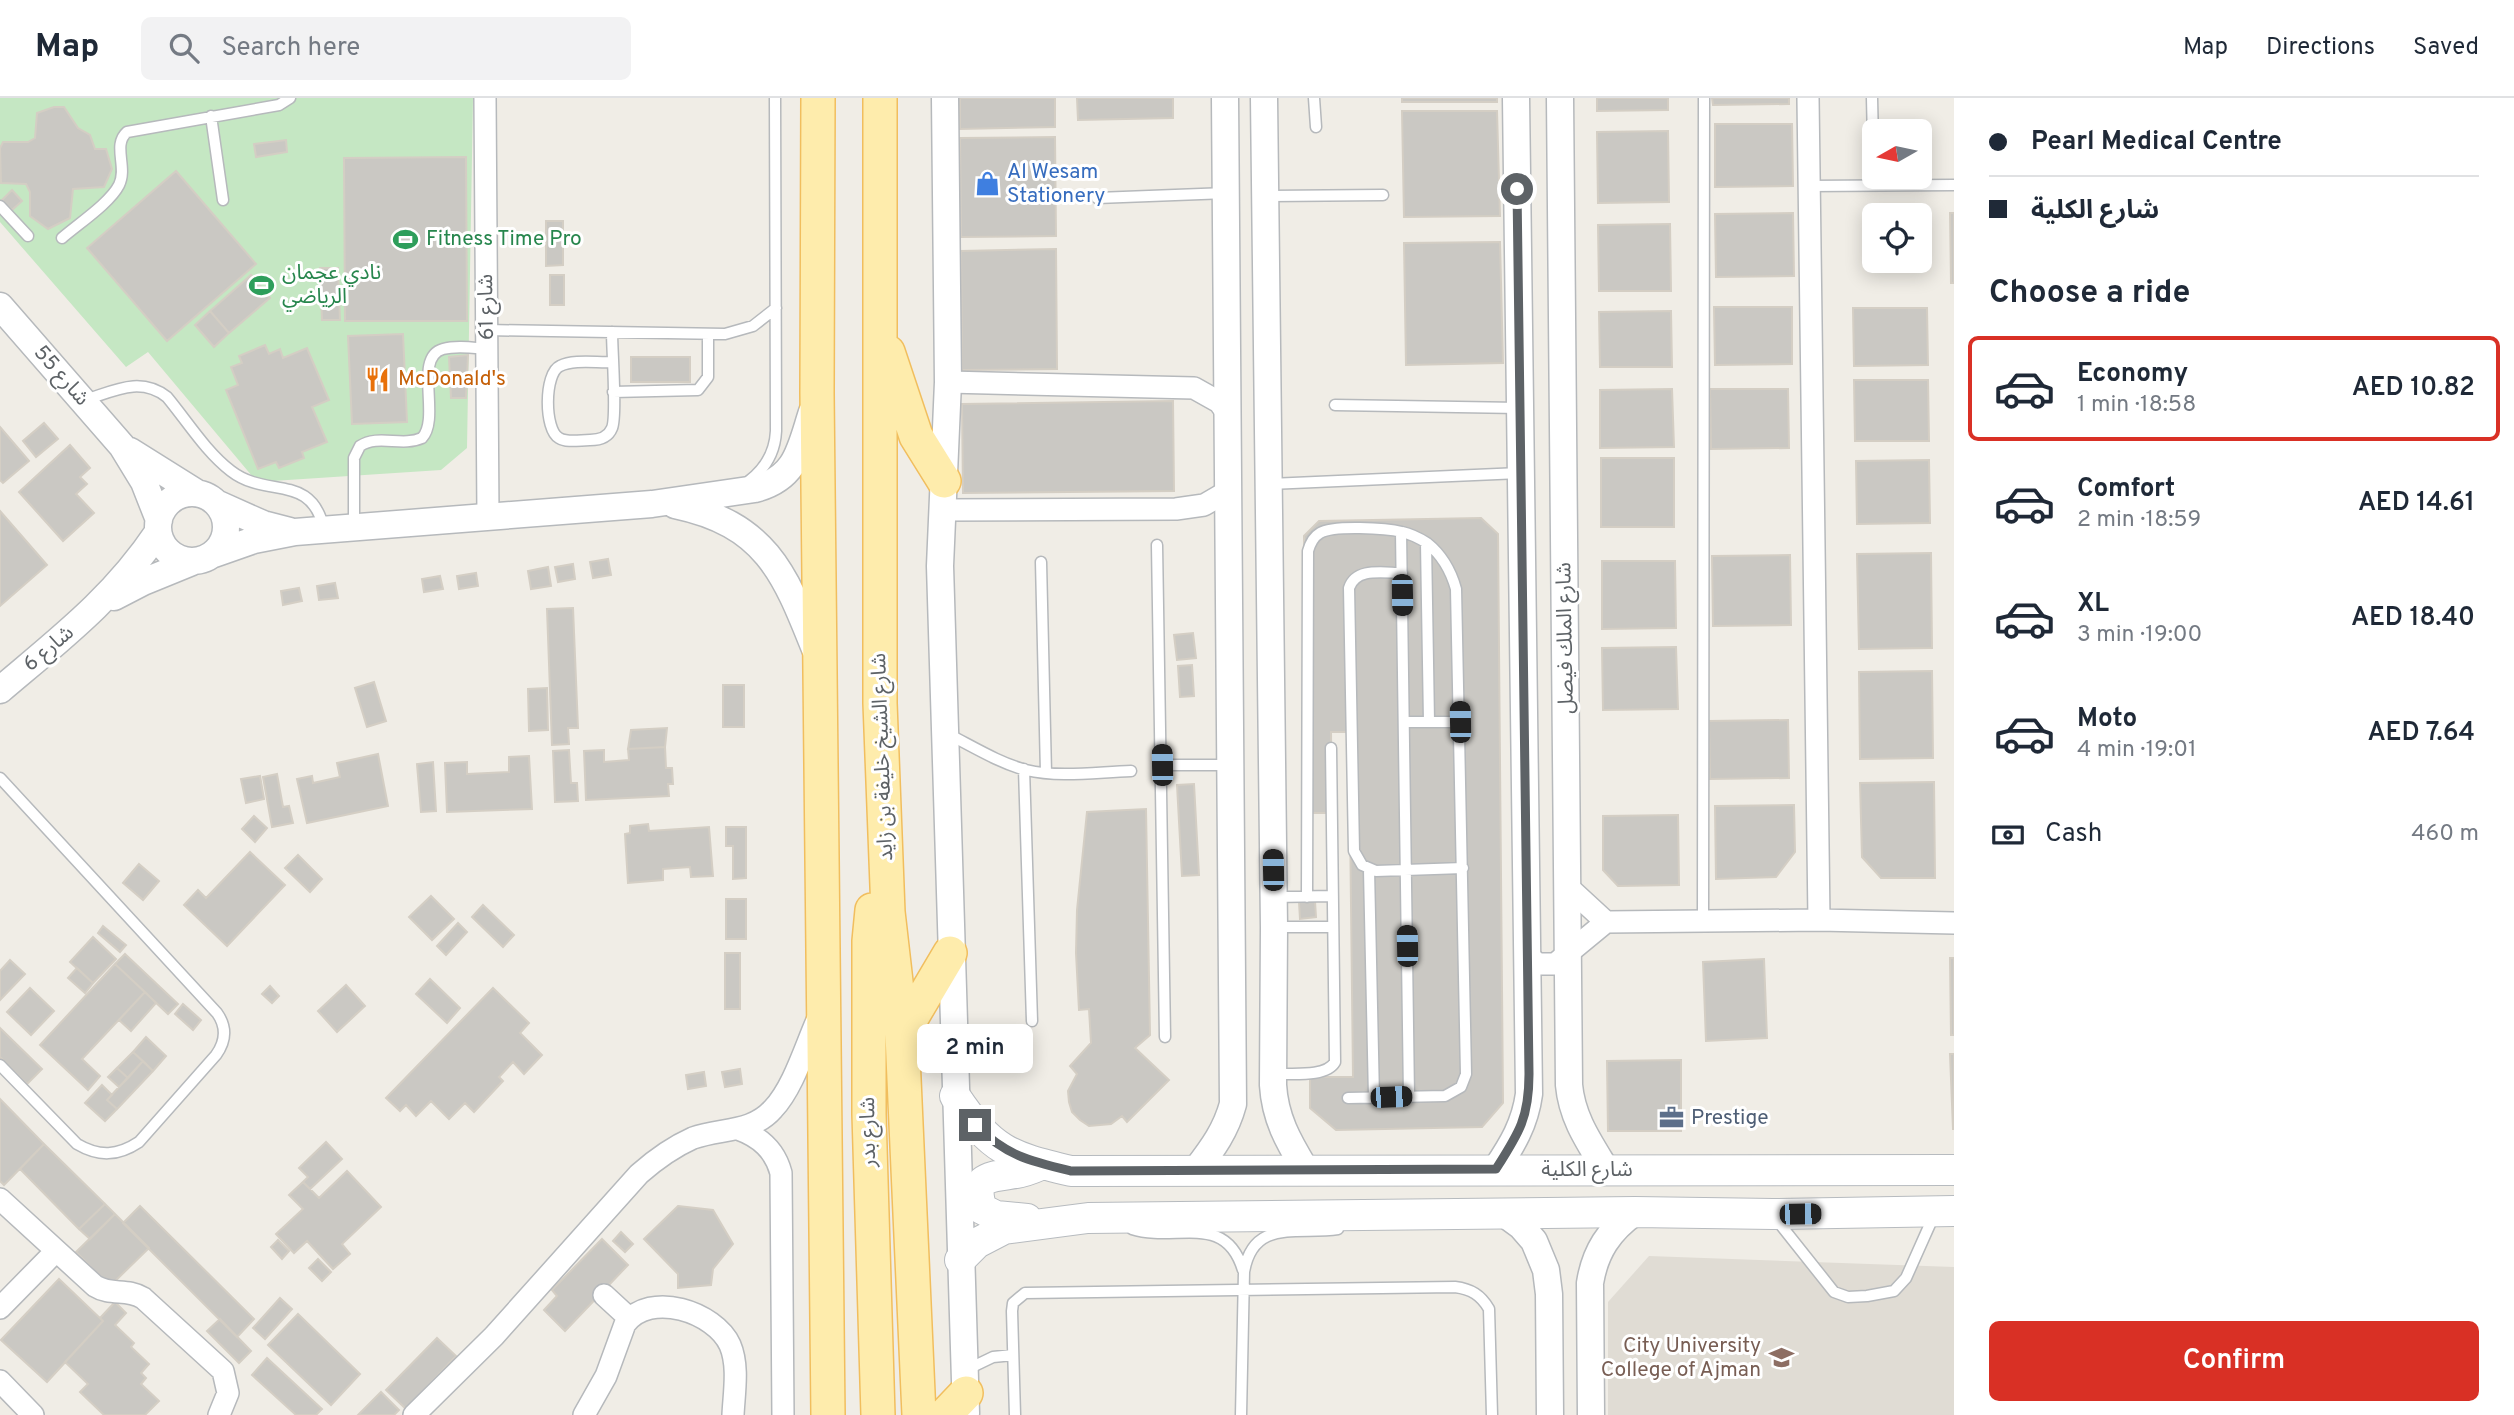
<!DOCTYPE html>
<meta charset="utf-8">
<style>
:root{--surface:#fff;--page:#f2f2f3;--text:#1f2937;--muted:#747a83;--line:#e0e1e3;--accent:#d93025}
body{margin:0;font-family:Overpass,"Noto Sans Arabic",sans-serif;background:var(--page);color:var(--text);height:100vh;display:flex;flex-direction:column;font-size:26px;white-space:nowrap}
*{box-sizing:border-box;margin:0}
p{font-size:23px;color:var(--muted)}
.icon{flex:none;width:38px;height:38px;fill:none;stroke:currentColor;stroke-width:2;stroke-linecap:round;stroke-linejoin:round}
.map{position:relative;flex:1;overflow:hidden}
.sheet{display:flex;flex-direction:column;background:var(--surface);width:560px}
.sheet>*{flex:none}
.top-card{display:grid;align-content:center;height:154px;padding:0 35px;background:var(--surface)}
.needle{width:46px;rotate:261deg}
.fabs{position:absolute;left:1862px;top:21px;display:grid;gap:14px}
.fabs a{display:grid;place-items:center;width:70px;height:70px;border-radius:10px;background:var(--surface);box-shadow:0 4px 18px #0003;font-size:35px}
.end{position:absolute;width:32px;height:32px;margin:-16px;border:9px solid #5d6266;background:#fff;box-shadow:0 0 0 4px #fff}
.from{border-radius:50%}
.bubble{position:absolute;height:49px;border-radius:10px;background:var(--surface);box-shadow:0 4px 18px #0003;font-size:23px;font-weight:600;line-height:49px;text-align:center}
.car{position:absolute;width:21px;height:42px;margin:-21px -10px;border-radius:9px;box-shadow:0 0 5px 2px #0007;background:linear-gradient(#222 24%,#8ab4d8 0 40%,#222 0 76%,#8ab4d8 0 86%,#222 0)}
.top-card b{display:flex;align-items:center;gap:24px;height:66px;font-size:26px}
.top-card b+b{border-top:2px solid var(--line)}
.top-card i{width:18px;height:18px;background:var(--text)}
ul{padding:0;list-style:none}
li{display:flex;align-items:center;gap:21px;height:105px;margin:0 14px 10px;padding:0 21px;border:4px solid transparent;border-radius:10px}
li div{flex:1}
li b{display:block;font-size:26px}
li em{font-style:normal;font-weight:600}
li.current{border-color:var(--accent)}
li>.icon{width:63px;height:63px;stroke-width:1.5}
h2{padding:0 35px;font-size:32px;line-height:84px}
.pay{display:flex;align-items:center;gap:18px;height:77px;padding:0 35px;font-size:26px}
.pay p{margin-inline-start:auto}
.button{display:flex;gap:14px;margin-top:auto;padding:14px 35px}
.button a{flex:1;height:80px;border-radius:10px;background:var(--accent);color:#fff;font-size:28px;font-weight:600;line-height:80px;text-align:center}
header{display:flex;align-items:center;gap:42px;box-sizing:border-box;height:98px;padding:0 35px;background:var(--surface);border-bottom:2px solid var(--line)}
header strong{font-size:33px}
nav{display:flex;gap:38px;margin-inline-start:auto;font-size:24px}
.search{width:490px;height:63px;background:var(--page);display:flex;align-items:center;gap:18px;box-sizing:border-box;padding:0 24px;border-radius:10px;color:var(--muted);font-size:26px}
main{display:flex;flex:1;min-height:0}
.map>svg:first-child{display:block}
.education{fill:#e0dcd4}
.garden{fill:#c5e7c3}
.building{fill:#cac8c3;stroke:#d4cec4;stroke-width:2}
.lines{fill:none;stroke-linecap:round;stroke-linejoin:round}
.service-casing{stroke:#b6b9bc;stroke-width:13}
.minor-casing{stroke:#b6b9bc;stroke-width:24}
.tertiary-casing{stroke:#b6b9bc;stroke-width:29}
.secondary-casing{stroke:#b7bbbf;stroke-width:32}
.primary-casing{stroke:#f1be5e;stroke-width:36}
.service{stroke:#fff;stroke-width:10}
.minor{stroke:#fff;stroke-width:21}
.tertiary{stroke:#fff;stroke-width:26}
.secondary{stroke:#fff;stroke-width:30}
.primary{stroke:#feecac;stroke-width:33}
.route{stroke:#5d6266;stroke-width:9}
.labels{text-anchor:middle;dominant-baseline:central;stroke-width:6;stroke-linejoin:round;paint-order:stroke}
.shop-label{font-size:21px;fill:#366cbe;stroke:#fff;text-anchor:start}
.leisure-label{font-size:21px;fill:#27864d;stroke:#fff;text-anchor:start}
.street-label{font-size:21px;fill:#5d6266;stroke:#fff}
.food-label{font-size:21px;fill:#c56008;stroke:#fff;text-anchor:start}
.service-label{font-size:21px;fill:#4e5e75;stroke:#fff;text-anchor:start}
.education-label{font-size:21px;fill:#785e54;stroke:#fff;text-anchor:end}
</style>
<header>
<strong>Map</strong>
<div class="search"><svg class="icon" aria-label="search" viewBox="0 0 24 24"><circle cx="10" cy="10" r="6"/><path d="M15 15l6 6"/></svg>Search here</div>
<nav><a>Map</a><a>Directions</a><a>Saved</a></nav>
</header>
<main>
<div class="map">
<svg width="1954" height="1317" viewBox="0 0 1954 1317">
<rect width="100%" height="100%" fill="#f0ede6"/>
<path class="education" d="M1649,1158L1954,1169V1317H1608V1204Z"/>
<path class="garden" d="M0,0H473L467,350L441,372L257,384L148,254L126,269L0,124Z"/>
<path class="building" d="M960,0H1055V29L960,31Z
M1077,0H1173V20L1078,22Z
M1402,0H1497V4H1402Z
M1597,0H1668V12L1597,13Z
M1712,0H1789V6L1713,7Z
M54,9H64L78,30L90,37L95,51H106L112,71L104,89L73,91L70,120L48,131L30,118V94L26,86L1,85L0,50L3,44H28L35,40L37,15Z
M1402,13H1497L1500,118L1404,119Z
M1715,26H1792L1793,88L1715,89Z
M1668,33L1669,104L1598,105L1597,34Z
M1055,39L1056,138L961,139L960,40Z
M286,42L287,54L256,59L254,46Z
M466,59L467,223H345L344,60Z
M176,73L256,166L167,243L87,150Z
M12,92L22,103L12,112L2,102Z
M1793,115L1794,178L1716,179L1715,116Z
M1950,115H1954V185H1951Z
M546,123H563V167L546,168Z
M1670,126L1671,193H1599L1598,127Z
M1500,144L1503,265L1406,267L1404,145Z
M1056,151L1057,271L962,272L961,153Z
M320,170H338L340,222H322Z
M251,177L270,200L229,235L210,213Z
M550,177H564V207H550Z
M1714,209H1792V266L1715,267Z
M1853,210H1927L1928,267L1854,268Z
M210,213L229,235L214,249L195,227Z
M1671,213L1672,269H1600L1599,214Z
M403,236L407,324L352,326L348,238Z
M265,247L269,256L280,251L283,260L307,250L329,302L312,309L327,344L302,354L304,360L279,370L276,364L258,371L226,292L238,287L231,269L242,265L239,258Z
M468,257L466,300H451L449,259Z
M631,259H690V284H631Z
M1854,282H1928L1929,343H1855Z
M1672,291L1674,349L1600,350V292Z
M1710,291H1788L1789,350L1711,351Z
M1173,303L1174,393L963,395L962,306Z
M44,325L58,341L36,359L23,343Z
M0,329L29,363L3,385L0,382Z
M70,347L90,370L80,379L87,386L76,396L94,415L63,443L19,394Z
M1601,360H1674V429H1601Z
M1929,362L1930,425L1857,426L1856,363Z
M0,413L47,467L0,508Z
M1481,420L1498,436L1503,1005L1482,1029L1336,1032L1310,1010V979H1353L1349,634H1331L1332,715H1307L1304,438L1319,423Z
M1931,455L1932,550L1859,551L1857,456Z
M1790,457L1791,527L1713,528L1712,458Z
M608,461L611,477L593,480L590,464Z
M1602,463H1675L1676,530L1602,531Z
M573,466L575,481L558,484L555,469Z
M548,469L551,488L531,491L528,473Z
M476,475L478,488L459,491L457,478Z
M440,478L443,491L424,494L422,481Z
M335,485L338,500L319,502L317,488Z
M299,490L302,503L283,507L281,493Z
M573,510L578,630H568L569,646L552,647L547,511Z
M1193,535L1196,560L1177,562L1174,537Z
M1676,549L1678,611L1603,612L1602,550Z
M1192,567L1194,598L1180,599L1178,568Z
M1932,573L1933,660L1860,661L1859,574Z
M374,584L386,623L367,629L355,590Z
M723,587H744V629H723Z
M547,590L548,632L529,633L528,591Z
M1788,622L1789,680L1710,681L1709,623Z
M667,630L665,649L628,651L631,632Z
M665,649L666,670H672L673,686H668L669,698L586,702L584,653L604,652V664L629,662L628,651Z
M569,652L571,685H577L578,703L555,704L553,653Z
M378,656L388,708L307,725L297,681L312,678L313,685L340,679L337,665Z
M529,658L532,711L447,714L445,665L467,664V676L509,674V659Z
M433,664L436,713L421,714L417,666Z
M277,676L283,709L289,708L293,725L272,729L263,679Z
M260,678L264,701L246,705L241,681Z
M1934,684L1935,780H1881L1862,759L1860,685Z
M1194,686L1199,777L1182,778L1177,687Z
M1794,707L1795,754L1776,779L1716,781L1715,708Z
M1146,711L1150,937L1135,950L1169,982L1127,1024L1122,1018L1111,1026L1089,1028L1080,1022L1072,1014L1069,1004L1068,993L1077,976L1070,968L1091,945L1089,911L1079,912L1076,855L1077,812L1087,714Z
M1678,717L1679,787L1618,788L1603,772V718Z
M254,718L267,730L255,744L242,731Z
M648,726L649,733L709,729L713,778L691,779L690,769L663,771V782L628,785L625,736L630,735V728Z
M726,729H746V780L733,781V748H726Z
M250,754L285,787L227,848L184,807L198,792L206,800Z
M298,757L322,781L310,794L285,770Z
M139,766L159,783L143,802L123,785Z
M431,798L454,821L432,842L409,819Z
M726,801H746V841H726Z
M1315,803L1316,819L1300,821L1299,804Z
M483,807L514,837L503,849L472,819Z
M458,825L467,834L446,857L437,848Z
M103,828L126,847L120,854L98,835Z
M93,839L116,861L93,885L70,864Z
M725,855H740V911H725Z
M125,856L178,906L168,916L115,866Z
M1950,860H1954V937H1951Z
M1764,861L1767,940L1706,943L1703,864Z
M10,862L25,876L0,902V873Z
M115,866L145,894L82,961L100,978L88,992L40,947Z
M77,870L93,885L85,895L68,880Z
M430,881L460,910L447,925L416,896Z
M346,887L365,908L337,934L318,913Z
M270,888L279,898L272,905L262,896Z
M30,890L54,913L31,937L7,914Z
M493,890L529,925L520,935L542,957L524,976L513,964L499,979L503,983L474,1014L465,1005L449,1021L431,1003L416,1018L406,1007L400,1013L386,1000Z
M145,894L156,905L131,933L119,922Z
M183,906L201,922L193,932L175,916Z
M0,930L42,971L27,986L0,959Z
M146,939L166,958L153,973L133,954Z
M133,954L143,963L128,980L117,970Z
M1950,956H1954V1031H1953Z
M1681,962V1033H1608L1607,963Z
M143,963L153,973L117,1011L107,1002Z
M117,970L128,980L119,989L108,979Z
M740,971L742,986L725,989L722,974Z
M704,974L706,988L688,991L686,977Z
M102,987L112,997L107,1002L117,1011L105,1023L85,1005Z
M0,1001L44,1046L4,1087L0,1083Z
M326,1044L342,1061L310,1091L303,1084L308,1079L299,1070Z
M44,1046L105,1106L79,1131L20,1071Z
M347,1073L381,1109L342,1146L350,1156L333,1171L307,1143L294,1155L276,1136L303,1111L289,1097L303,1084L319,1100Z
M105,1106L115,1116L90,1141L79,1131Z
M140,1108L254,1221L237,1239L123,1125Z
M678,1108L713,1112L733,1146L713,1171L711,1187L678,1190V1176L644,1141Z
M115,1116L149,1150L110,1188L76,1154Z
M621,1134L633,1146L625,1154L613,1143Z
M602,1141L628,1167L565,1233L544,1212L557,1198L552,1192Z
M278,1142L289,1153L282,1161L271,1149Z
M318,1161L331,1174L322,1183L309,1170Z
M59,1181L103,1223L47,1284L1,1242Z
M280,1200L292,1211L265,1241L253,1230Z
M115,1204L126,1215L115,1227L134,1245L131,1249L149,1266L141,1275L146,1280L141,1286L159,1303L145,1317H104L80,1294L88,1286L65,1264L103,1223L100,1220Z
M298,1216L360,1276L331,1307L268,1247Z
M220,1221L251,1253L239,1265L207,1233Z
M437,1240L456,1258L406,1311L386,1292Z
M267,1260L322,1311L316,1317H296L252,1277Z
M381,1294L399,1312L394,1317H358Z"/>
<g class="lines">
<defs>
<path id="service" d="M1314,0L1316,29
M1872,0L1874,87
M211,18L223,102
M1809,88L1954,87
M1265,98L1383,97
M1097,100L1227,95
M0,108L28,138
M62,140C78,126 110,105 119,87C128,69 112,47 127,34L279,7L290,0
M487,232L725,236L753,228L776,210
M612,234C612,252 617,318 612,330C608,340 599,342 590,342C580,342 567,345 559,340C544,332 544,275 560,268C574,261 597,265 613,264
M613,294L698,292L708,279V236
M85,302C114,293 140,278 167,299C187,323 206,354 231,373C267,401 311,374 324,431
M1335,307L1519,310
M749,383C766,370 775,354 776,333L775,0
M1268,386L1520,375
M354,428V360L360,348C378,336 402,349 422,340C441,320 413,259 443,251C457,247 474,250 487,251
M1401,434L1409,999
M1426,445L1429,624
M1157,447L1165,939
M1041,464L1046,675
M1402,475C1383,475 1356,469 1349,490L1354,753L1362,767L1376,773L1463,770
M1404,624H1460
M946,635C972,648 999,665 1026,672C1060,680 1097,674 1131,673
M1162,667H1229
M1024,671L1032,923
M0,680L217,915C227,929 226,943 216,957L139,1044C118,1058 99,1059 77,1046L0,967
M1369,772L1374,1000
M1273,799L1333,798
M1307,799L1308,453C1310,446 1313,439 1320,435C1333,427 1386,430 1402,434C1411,436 1419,440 1427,445C1442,457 1451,473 1456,491L1466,976L1461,989L1445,998L1348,1000
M1703,824L1704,0
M1274,829H1333
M1273,976C1290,975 1326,980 1335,964L1331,650
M1776,1121L1834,1194L1848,1199L1867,1198L1894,1193L1906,1180L1935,1115
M1132,1131C1175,1145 1225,1113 1243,1172
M968,1271L993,1259L1013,1257
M1015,1317L1012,1213L1013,1205L1025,1195L1455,1189C1471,1191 1481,1197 1489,1211L1492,1317
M1241,1317L1244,1174C1253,1120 1298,1137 1338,1131"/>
<path id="minor" d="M485,0L488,418
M1808,0L1819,822
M948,284L1194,290L1219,304L1227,315
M941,412L1176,411L1204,407L1228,393
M1568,789L1606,824
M1526,856L1538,866H1555L1606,824L1819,822L1954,825
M738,1031C760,1039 775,1052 781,1075L783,1317
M0,1101L95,1188C111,1198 127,1190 143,1200L223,1273L228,1295L219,1317
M604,1197L629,1220
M0,1210L56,1153
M0,1283L33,1317
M414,1317L494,1238L639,1076C656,1061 673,1049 693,1040C721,1030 752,1035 773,1011C794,989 806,946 819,918
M584,1317L606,1278L625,1226C650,1192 715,1214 730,1247C739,1268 734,1295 733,1317"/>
<path id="tertiary" d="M945,0L948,284L940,468L966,1315
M1264,0L1274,829L1273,987C1275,1020 1288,1043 1305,1071
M1560,0L1569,987C1572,1020 1589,1044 1606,1072
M0,208L122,348L144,384L159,422
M130,353L197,395
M158 429a34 34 0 1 1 68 0a34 34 0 1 1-68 0Z
M218,406L263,426L290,433
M675,407C765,426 784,473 815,551
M214,456L254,442L295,434L652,406L755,391C797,380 800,351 812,314
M114,499L143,484L192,464
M0,592C60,541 114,500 158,434
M1496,1071C1512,1047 1525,1026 1529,996L1516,0
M1196,1072C1213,1050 1226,1032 1233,1006L1225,0
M1506,1117L1521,1128L1534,1143L1546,1172L1549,1196L1550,1317
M1591,1317L1590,1185C1595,1154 1609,1132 1635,1114"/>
<path id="secondary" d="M955,998C992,1053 1008,1058 1071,1073L1954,1072
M1027,1121L996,1118L982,1111C970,1077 992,1079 1016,1075C1025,1074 1034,1070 1043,1066
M960,1162L977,1145L1004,1131L1088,1120L1635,1114L1773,1116L1954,1113"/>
<path id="primary" d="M818,0L817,295L828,1317
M880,0V605L888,814L902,936L919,1317
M888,254L916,338L944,383
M872,812L869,843V1016L878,1317
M902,936L950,855
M945,1317L966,1295"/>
</defs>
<use href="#service" class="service-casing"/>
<use href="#minor" class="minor-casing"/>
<use href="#tertiary" class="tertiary-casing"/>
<use href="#secondary" class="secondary-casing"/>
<use href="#primary" class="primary-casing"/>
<use href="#service" class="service"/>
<use href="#minor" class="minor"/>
<use href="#tertiary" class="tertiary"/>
<use href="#secondary" class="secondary"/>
<use href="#primary" class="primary"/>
</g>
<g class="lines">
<path class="route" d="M975,1027C1007,1058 1029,1063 1071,1073L1496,1071C1519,1035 1529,1020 1529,976L1517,91"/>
</g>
<defs>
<symbol id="shop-bare" viewBox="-9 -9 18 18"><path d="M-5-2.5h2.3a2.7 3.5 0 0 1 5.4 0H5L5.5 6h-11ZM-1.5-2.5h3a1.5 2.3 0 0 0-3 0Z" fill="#3f7fe0" stroke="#fff" stroke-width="2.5" paint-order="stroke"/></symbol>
<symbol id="stadium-bare" viewBox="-9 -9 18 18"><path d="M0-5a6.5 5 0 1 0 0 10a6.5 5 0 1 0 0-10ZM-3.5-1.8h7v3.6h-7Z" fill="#2e9e5b" stroke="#fff" stroke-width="2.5" paint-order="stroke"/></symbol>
<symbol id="restaurant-bare" viewBox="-9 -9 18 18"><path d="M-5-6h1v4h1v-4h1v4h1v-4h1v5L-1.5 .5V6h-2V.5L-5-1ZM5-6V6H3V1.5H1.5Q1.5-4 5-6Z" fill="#e8710a" stroke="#fff" stroke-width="2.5" paint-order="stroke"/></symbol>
<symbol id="office-bare" viewBox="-9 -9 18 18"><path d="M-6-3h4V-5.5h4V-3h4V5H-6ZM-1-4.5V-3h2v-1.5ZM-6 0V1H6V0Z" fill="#5c6f8a" stroke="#fff" stroke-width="2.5" paint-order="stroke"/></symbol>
<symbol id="university-bare" viewBox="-9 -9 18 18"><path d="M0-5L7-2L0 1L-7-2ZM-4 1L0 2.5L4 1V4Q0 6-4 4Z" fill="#8d6e63" stroke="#fff" stroke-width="2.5" paint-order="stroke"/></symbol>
</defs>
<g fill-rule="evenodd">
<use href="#shop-bare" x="970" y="68" width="35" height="35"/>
<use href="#stadium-bare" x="388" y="124" width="35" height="35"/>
<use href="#stadium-bare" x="244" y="170" width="35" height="35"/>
<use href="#restaurant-bare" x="360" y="264" width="35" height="35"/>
<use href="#office-bare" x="1654" y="1002" width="35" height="35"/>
<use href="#university-bare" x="1764" y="1242" width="35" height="35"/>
</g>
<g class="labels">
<g class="shop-label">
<text x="1007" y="74">Al Wesam<tspan x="1007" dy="24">Stationery</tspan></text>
</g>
<g class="leisure-label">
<text x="426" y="141">Fitness Time Pro</text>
<text x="282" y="175">نادي عجمان<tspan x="282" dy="24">الرياضي</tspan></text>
</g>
<g class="street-label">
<text transform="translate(487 209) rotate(-91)">شارع 61</text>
<text transform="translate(61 278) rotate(49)">شارع 55</text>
<text transform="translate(1566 540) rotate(-91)">شارع الملك فيصل</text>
<text transform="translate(49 551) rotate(-40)">شارع 6</text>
<text transform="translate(883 659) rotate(-92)">شارع الشيخ خليفة بن زايد</text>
<text transform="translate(869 1034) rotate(-91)">شارع بدر</text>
<text x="1587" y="1072">شارع الكلية</text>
</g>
<g class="food-label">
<text x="398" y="281">McDonald's</text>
</g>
<g class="service-label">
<text x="1691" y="1020">Prestige</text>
</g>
<g class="education-label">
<text x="1761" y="1248">City University<tspan x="1761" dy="24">College of Ajman</tspan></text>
</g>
</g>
</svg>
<div class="fabs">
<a><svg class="needle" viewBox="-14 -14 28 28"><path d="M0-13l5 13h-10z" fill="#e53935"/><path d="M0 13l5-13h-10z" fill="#747a83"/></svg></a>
<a><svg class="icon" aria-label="locate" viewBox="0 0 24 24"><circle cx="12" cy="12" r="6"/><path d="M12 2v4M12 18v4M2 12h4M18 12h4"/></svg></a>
</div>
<i class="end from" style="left:1517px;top:91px"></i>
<i class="end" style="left:975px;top:1027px"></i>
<div class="bubble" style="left:917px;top:926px;width:116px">2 min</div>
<i class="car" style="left:1402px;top:497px;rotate:179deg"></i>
<i class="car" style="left:1460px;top:624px;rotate:359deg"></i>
<i class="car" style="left:1162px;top:667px;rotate:359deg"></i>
<i class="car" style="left:1273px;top:772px;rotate:359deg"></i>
<i class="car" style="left:1407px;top:848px;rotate:359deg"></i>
<i class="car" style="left:1391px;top:999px;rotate:88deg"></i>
<i class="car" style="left:1800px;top:1116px;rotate:89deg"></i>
</div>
<section class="sheet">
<div class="top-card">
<b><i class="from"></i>Pearl Medical Centre</b>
<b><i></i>شارع الكلية</b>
</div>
<h2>Choose a ride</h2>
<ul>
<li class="current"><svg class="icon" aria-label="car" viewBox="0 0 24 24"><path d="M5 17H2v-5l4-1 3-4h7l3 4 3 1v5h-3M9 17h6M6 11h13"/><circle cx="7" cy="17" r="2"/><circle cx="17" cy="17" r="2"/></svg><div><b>Economy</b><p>1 min · 18:58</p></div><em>AED 10.82</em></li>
<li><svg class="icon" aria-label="car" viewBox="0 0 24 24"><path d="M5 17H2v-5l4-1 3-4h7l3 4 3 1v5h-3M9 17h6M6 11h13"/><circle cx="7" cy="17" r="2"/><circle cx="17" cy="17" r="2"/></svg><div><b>Comfort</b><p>2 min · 18:59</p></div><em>AED 14.61</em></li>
<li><svg class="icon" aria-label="car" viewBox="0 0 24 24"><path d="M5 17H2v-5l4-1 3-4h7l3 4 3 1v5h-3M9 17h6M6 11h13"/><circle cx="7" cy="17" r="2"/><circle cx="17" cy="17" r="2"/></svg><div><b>XL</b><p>3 min · 19:00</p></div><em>AED 18.40</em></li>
<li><svg class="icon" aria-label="car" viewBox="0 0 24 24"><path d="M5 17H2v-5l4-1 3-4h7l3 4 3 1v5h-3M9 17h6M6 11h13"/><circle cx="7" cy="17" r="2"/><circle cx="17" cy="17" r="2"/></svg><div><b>Moto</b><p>4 min · 19:01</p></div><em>AED 7.64</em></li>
</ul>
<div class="pay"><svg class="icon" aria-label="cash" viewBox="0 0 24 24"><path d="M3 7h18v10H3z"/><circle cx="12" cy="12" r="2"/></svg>Cash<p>460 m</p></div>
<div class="button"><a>Confirm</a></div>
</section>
</main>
